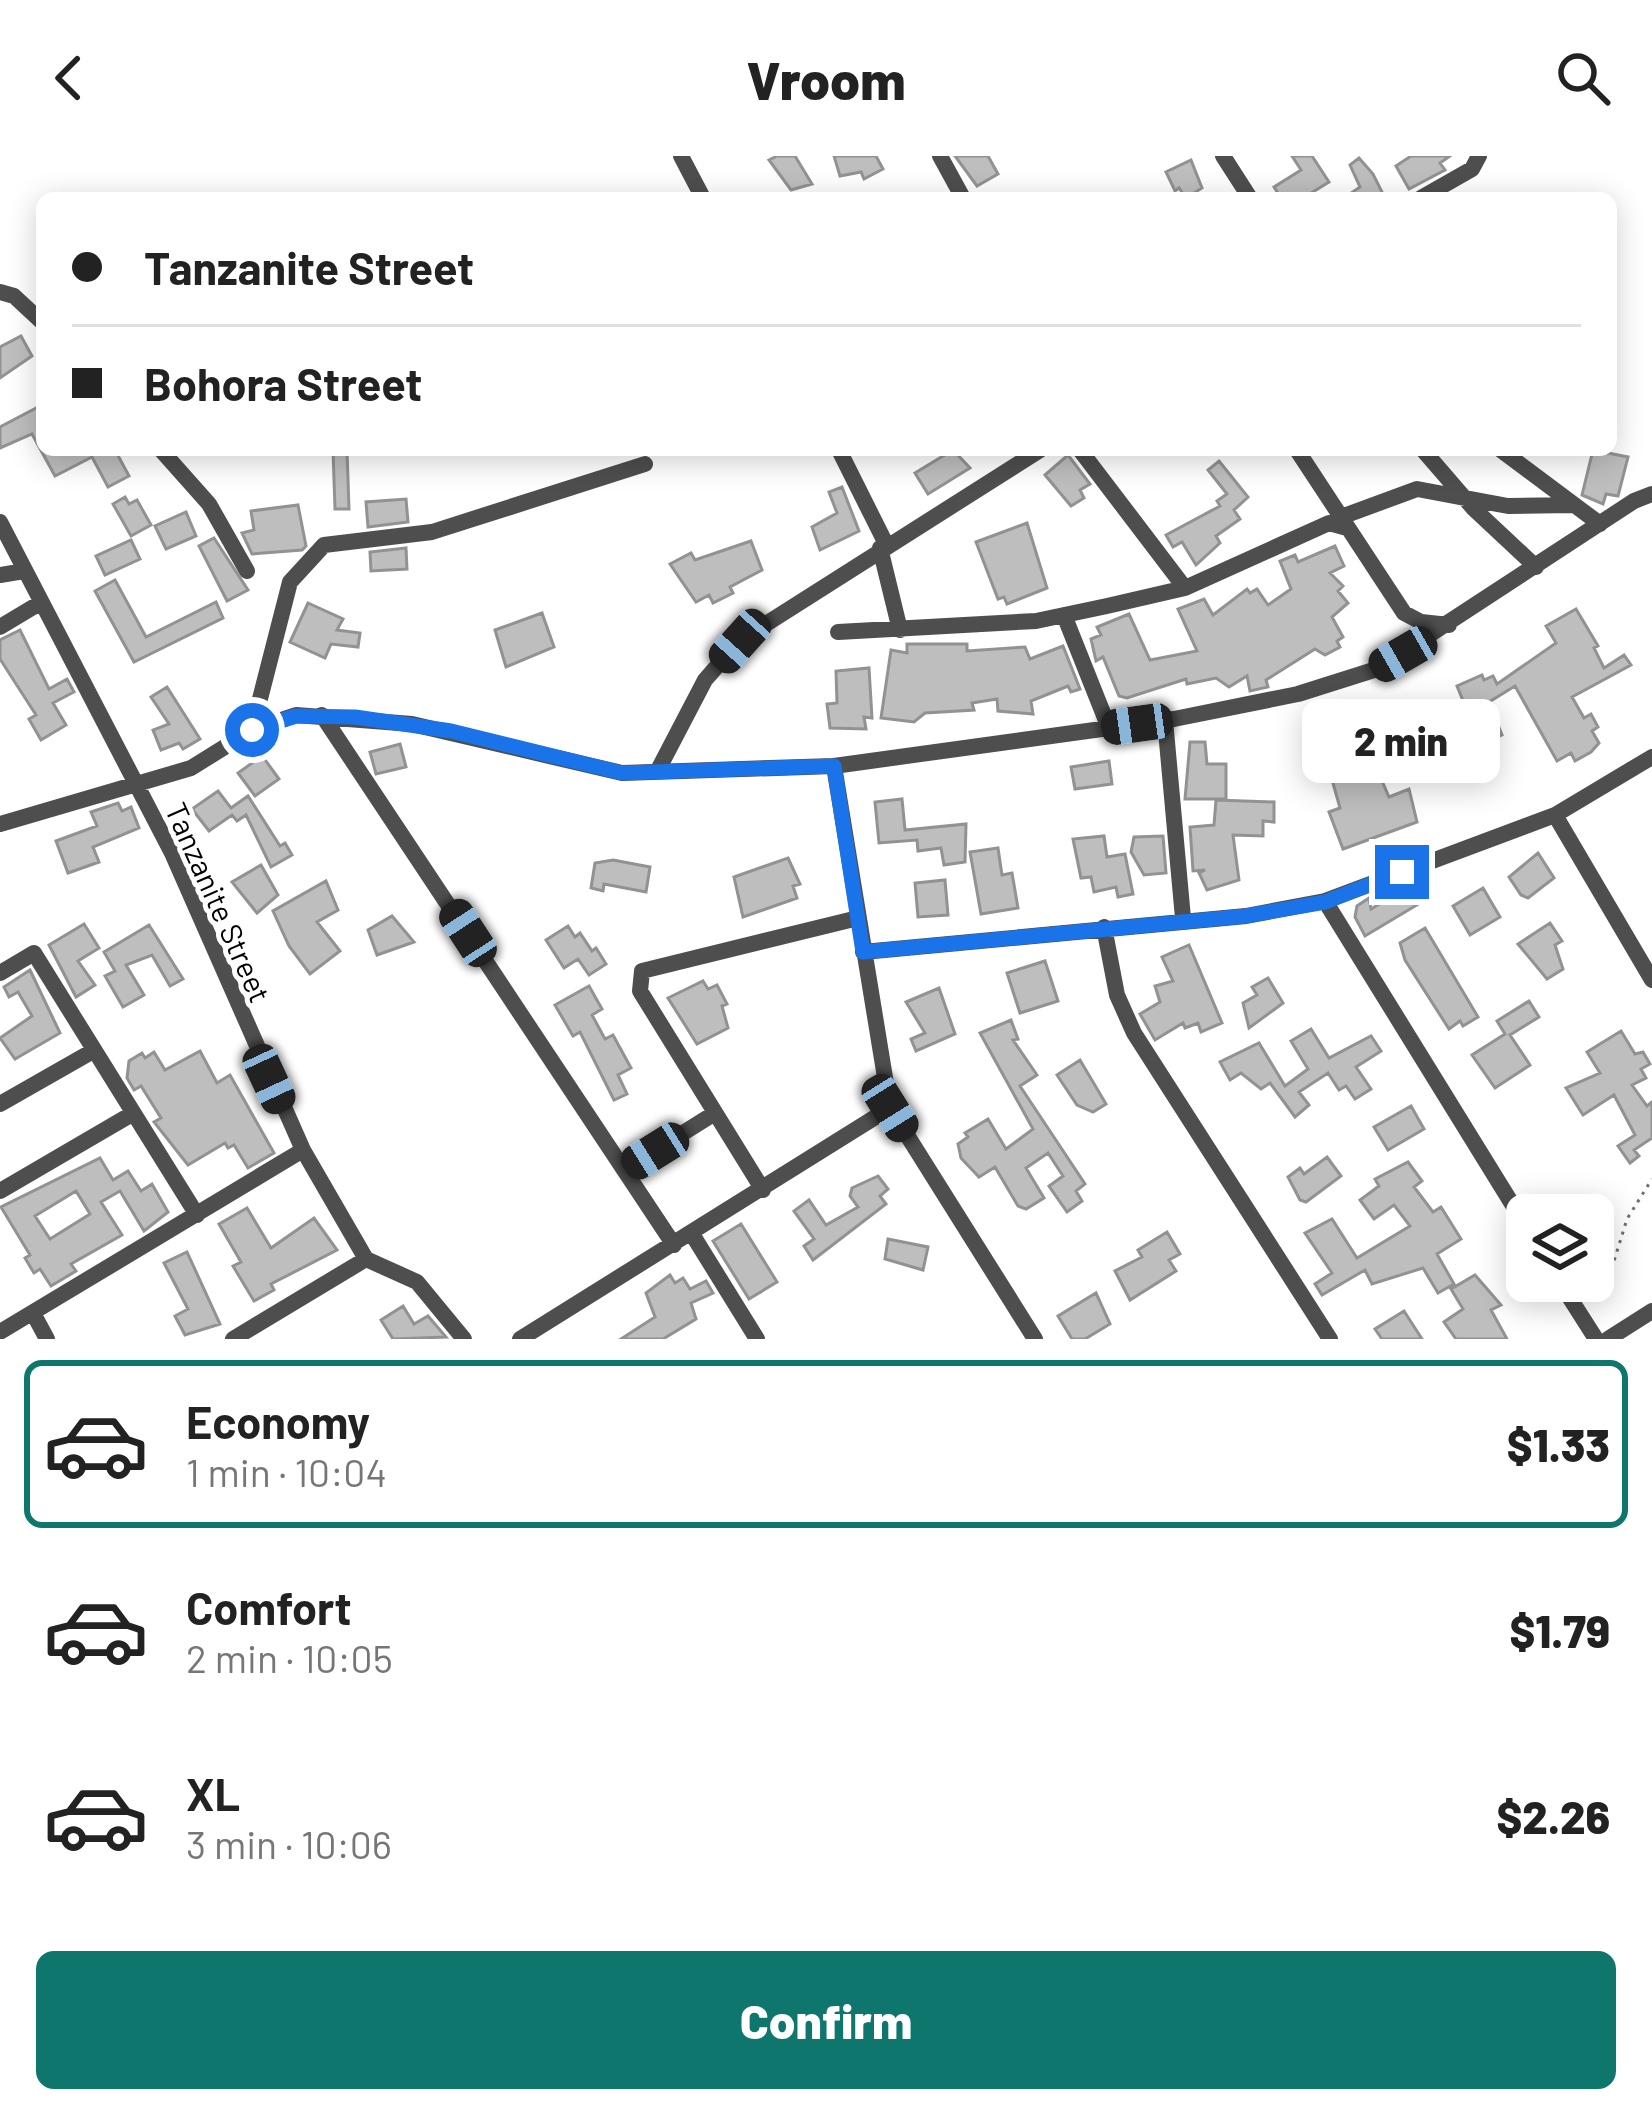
<!DOCTYPE html>
<meta charset="utf-8">
<style>
:root{--surface:#fff;--page:#f2f2f2;--text:#222;--muted:#767676;--line:#e0e0e0;--accent:#0f766e}
body{margin:0;font-family:Barlow,sans-serif;background:var(--page);color:var(--text);height:100vh;display:flex;flex-direction:column;font-size:45px;white-space:nowrap}
*{box-sizing:border-box;margin:0}
p{font-size:39px;color:var(--muted)}
.icon{flex:none;width:66px;height:66px;fill:none;stroke:currentColor;stroke-width:2;stroke-linecap:round;stroke-linejoin:round}
.map{position:relative;height:1183px;overflow:hidden}
.side{display:flex;flex-direction:column;background:var(--surface);flex:1}
.side>*{flex:none}
.guide{position:absolute;left:36px;top:36px;width:1581px;height:264px;border-radius:18px;box-shadow:0 6px 30px #0003;display:grid;align-content:center;height:264px;padding:0 36px;background:var(--surface)}
.fabs{position:absolute;left:1506px;top:1038px;display:grid;gap:24px}
.fabs a{display:grid;place-items:center;width:108px;height:108px;border-radius:18px;background:var(--surface);box-shadow:0 6px 30px #0003;font-size:60px}
.end{position:absolute;width:54px;height:54px;margin:-27px;border:15px solid #1a73e8;background:#fff;box-shadow:0 0 0 6px #fff}
.from{border-radius:50%}
.bubble{position:absolute;height:84px;border-radius:18px;background:var(--surface);box-shadow:0 6px 30px #0003;font-size:39px;font-weight:800;line-height:84px;text-align:center}
.car{position:absolute;width:36px;height:72px;margin:-36px -18px;border-radius:15px;box-shadow:0 0 9px 3px #0007;background:linear-gradient(#222 24%,#8ab4d8 0 40%,#222 0 76%,#8ab4d8 0 86%,#222 0)}
.guide b{display:flex;align-items:center;gap:42px;height:114px;font-size:45px}
.guide b+b{border-top:3px solid var(--line)}
.guide i{width:30px;height:30px;background:var(--text)}
ul{padding:21px 0 0;list-style:none}
li{display:flex;align-items:center;gap:36px;height:168px;margin:0 24px 18px;padding:0 12px;border:6px solid transparent;border-radius:18px}
li div{flex:1}
li b{display:block;font-size:45px}
li em{font-style:normal;font-weight:800}
li.current{border-color:var(--accent)}
li>.icon{width:108px;height:108px;stroke-width:1.5}
.button{display:flex;gap:24px;margin-top:auto;padding:24px 36px}
.button a{flex:1;height:138px;border-radius:18px;background:var(--accent);color:#fff;font-size:48px;font-weight:800;line-height:138px;text-align:center}
header{display:flex;justify-content:space-between;align-items:center;height:156px;padding:0 36px;background:var(--surface);font-size:54px;font-weight:800}
.map>svg:first-child{display:block}
.building{fill:#bebebe;stroke:#929292;stroke-width:3;fill-rule:evenodd}
.lines{fill:none;stroke-linecap:round;stroke-linejoin:round}
.path{stroke:#707070;stroke-width:3;stroke-dasharray:3 6;stroke-linecap:butt}
.minor{stroke:#4e4e4e;stroke-width:16}
.route{stroke:#1a73e8;stroke-width:15}
.labels{text-anchor:middle;dominant-baseline:central;stroke-width:10;stroke-linejoin:round;paint-order:stroke}
.street-label{font-size:30px;fill:#000;stroke:#fff}
</style>
<header><svg class="icon" aria-label="back" viewBox="0 0 24 24"><path d="M15 5l-7 7 7 7"/></svg>Vroom<svg class="icon" aria-label="search" viewBox="0 0 24 24"><circle cx="10" cy="10" r="6"/><path d="M15 15l6 6"/></svg></header>
<div class="map">
<svg width="1652" height="1183" viewBox="0 0 1652 1183">
<rect width="100%" height="100%" fill="#fff"/>
<path class="building" d="M777,0H795L812,28L791,34L769,4Z
M834,0H876L883,13L864,23L861,16L840,20Z
M955,0H988L998,18L977,30Z
M1292,0H1312L1329,26L1303,42H1281L1274,31L1301,14Z
M1411,0H1450L1440,7L1445,14L1409,33L1396,10Z
M1359,2L1373,18L1385,42H1344L1360,31L1350,9Z
M1191,4L1202,32L1186,42L1179,32L1175,35L1166,16Z
M21,180L32,200L0,222V191Z
M42,249V294H115L129,320L108,331L92,301L55,320L32,278L0,292V271Z
M333,294H347L349,353H335Z
M953,294L970,312L928,338L915,317Z
M1593,294L1628,301L1618,340L1606,338L1603,348L1582,339Z
M1068,299L1090,328L1080,334L1084,342L1071,350L1045,319Z
M1219,305L1248,341L1234,354L1240,363L1216,380L1220,387L1196,409L1182,386L1173,391L1166,379L1220,350L1217,345L1227,338L1208,314Z
M842,331L859,375L820,394L812,371L837,357L829,336Z
M125,341L129,348L137,344L151,369L131,380L113,348Z
M406,343L408,366L368,371L366,346Z
M298,349L306,390L302,394L252,398L242,377L254,374L251,355Z
M186,356L196,380L166,393L155,370Z
M1027,367L1047,432L1007,448L1004,441L998,443L976,386Z
M214,382L248,434L227,445L199,390Z
M131,384L140,403L105,419L96,400Z
M751,385L762,414L730,431L733,437L713,447L709,439L696,446L670,408L691,397L695,404Z
M1335,390L1344,410L1330,417L1343,430L1338,435L1348,447L1332,461L1343,481L1337,485L1340,491L1325,499L1315,493L1266,524L1268,531L1250,535L1247,520L1229,531L1216,522L1187,528L1186,523L1127,542L1119,540L1103,501L1096,505L1091,483L1101,479L1097,471L1129,458L1150,504L1197,495L1178,453L1204,443L1213,459L1247,433L1250,437L1257,433L1268,449L1291,433L1280,405L1295,399L1298,406Z
M406,392L407,413L371,415L370,396Z
M115,424L146,481L216,446L223,462L134,506L95,435Z
M308,447L343,463L337,474L360,477L358,491L331,488L325,502L290,486Z
M1576,453L1598,490L1594,492L1604,512L1624,499L1631,509L1572,541L1584,562L1591,558L1598,571L1592,575L1599,587L1591,596L1575,605L1571,597L1557,605L1515,530L1481,551L1488,573L1498,569L1502,579L1404,620L1397,603L1376,611L1389,641L1409,633L1417,666L1343,693L1329,656L1340,652L1331,620L1369,609L1346,555L1360,548L1376,575L1396,567L1409,600L1475,574L1457,530L1482,519L1484,524L1493,520L1497,528L1556,487L1546,470Z
M542,457L554,491L506,511L495,474Z
M20,474L49,533L67,523L74,536L53,547L66,569L41,584L29,563L36,559L0,503V484Z
M907,488H967V495L1025,491L1030,503L1063,490L1080,533L1071,536L1068,530L1031,545L1033,558L998,555L997,543L972,547L974,554L925,557L914,566L881,562L891,494L907,497Z
M869,512L872,562L864,561L866,573L830,572L827,548L837,547L836,515Z
M167,531L200,583L183,593L179,587L161,594L153,574L169,568L151,541Z
M1190,586H1205L1207,608H1226V643H1185Z
M400,588L406,611L376,618L370,596Z
M255,590L279,623L255,640L238,617L252,607L245,595Z
M1109,605L1112,628L1075,633L1071,611Z
M218,635L231,652L248,640L280,690L285,687L292,699L271,711L246,659L237,665L232,659L209,675L192,653Z
M902,643L905,674L966,668L965,706L944,709L941,692L918,695L917,684L879,687L875,646Z
M1216,644L1274,646V666L1263,665V680L1233,679L1239,724L1207,734L1199,717L1205,714L1193,715L1190,671L1214,669Z
M118,647L122,655L131,651L139,672L93,691L99,706L68,717L56,685L97,670L91,656Z
M1104,680L1107,701L1125,698L1133,738L1118,741L1116,731L1094,736L1091,721L1081,722L1073,683Z
M1163,680L1166,717L1144,719L1131,696L1134,681Z
M998,692L1002,719L1012,717L1018,752L981,758L970,696Z
M1538,697L1554,722L1528,742L1521,739L1509,721Z
M788,702L800,728L793,730L797,742L743,761L734,721Z
M613,704L650,711L646,736L604,728L603,735L591,732L595,707Z
M261,709L278,739L257,757L232,726Z
M945,724L948,759L918,761L915,727Z
M326,725L338,754L317,766L340,795L310,818L289,790L273,755Z
M1409,730L1420,747L1365,780L1355,761L1357,750L1369,742L1371,753Z
M1483,732L1500,761L1470,779L1453,750Z
M392,760L414,786L377,799L368,774Z
M1550,767L1562,785L1555,789L1563,813L1547,823L1518,788Z
M84,768L99,792L78,805L95,829L76,841L49,789Z
M149,769L183,823L170,830L152,799L126,809L144,839L123,851L105,820L115,815L104,796Z
M568,770L575,781L580,777L592,795L596,792L606,808L589,819L578,803L564,812L546,784Z
M1425,772L1478,861L1463,870L1460,865L1449,873L1405,804L1400,787Z
M1189,789L1222,867L1201,876L1198,867L1185,872L1183,867L1155,884L1140,858L1160,846L1155,830L1173,825L1162,801Z
M1045,805L1058,845L1020,857L1007,817Z
M30,814L60,877L15,903L0,882L32,860L18,836L9,841L4,831Z
M1268,822L1283,847L1249,872L1243,847L1257,839L1252,831Z
M703,825L708,833L717,829L727,848L722,850L728,872L697,888L668,842Z
M589,830L602,853L592,859L605,883L613,879L631,912L618,919L627,938L614,944L580,876L573,880L555,849Z
M939,832L955,878L916,895L911,883L925,877L906,846Z
M1529,845L1539,861L1510,879L1530,909L1495,932L1472,899L1505,878L1497,865Z
M1011,864L1018,883L1013,884L1037,919L1020,930L1085,1028L1076,1035L1082,1045L1067,1056L1049,1030L1063,1020L1048,997L1026,1012L1044,1042L1026,1053L1018,1050L995,1011L979,1021L961,1002L958,988L968,981L965,977L988,963L1006,993L1033,973L980,877Z
M1311,873L1329,902L1371,880L1381,895L1356,911L1371,933L1355,943L1346,930L1339,934L1328,917L1299,936L1309,949L1295,961L1270,927L1261,933L1241,917L1230,924L1220,906L1259,887L1285,930L1308,913L1291,885Z
M1621,875L1635,898L1643,896L1650,908L1641,913L1646,922L1632,929L1647,950L1652,946V982L1634,994L1639,1000L1630,1007L1618,990L1635,979L1614,939L1583,959L1566,932L1600,917L1587,896Z
M200,895L217,927L230,919L274,997L248,1012L234,989L228,992L225,987L188,1009L154,966L161,962L141,930L134,934L127,922L129,905L142,897L145,902L154,896L165,914Z
M1080,904L1106,948L1093,956L1077,949L1057,919Z
M1411,950L1424,973L1388,994L1374,971Z
M1327,1001L1341,1020L1306,1046L1300,1044L1288,1021L1300,1012L1304,1018Z
M100,1002L113,1024L128,1015L141,1035L152,1028L168,1056L144,1075L120,1035L101,1046L122,1079L71,1108L76,1115L51,1130L40,1113L34,1117L25,1102L30,1099L1,1051ZM76,1035L90,1058L50,1083L35,1060Z
M1408,1006L1422,1025L1414,1031L1433,1056L1441,1051L1461,1083L1437,1098L1454,1128L1438,1137L1423,1112L1372,1128L1365,1114L1322,1139L1315,1128L1332,1117L1305,1077L1332,1063L1357,1102L1410,1070L1394,1049L1374,1063L1360,1044L1379,1030L1375,1023Z
M878,1020L888,1033L880,1040L886,1048L813,1104L804,1090L814,1083L794,1055L809,1044L826,1069L858,1051L850,1040L852,1032Z
M247,1052L271,1092L314,1062L337,1094L271,1128L274,1134L254,1145L233,1110L241,1106L219,1068Z
M741,1068L777,1126L749,1143L713,1085Z
M1167,1076L1180,1098L1169,1104L1176,1115L1130,1144L1115,1115L1142,1101L1138,1094Z
M888,1083L928,1091L923,1114L885,1103Z
M187,1096L220,1168L185,1179L175,1160L188,1153L164,1107Z
M670,1119L675,1127L683,1122L690,1133L706,1125L713,1137L691,1147L696,1163L663,1183H621L655,1161L646,1137Z
M1475,1119L1501,1149L1491,1154L1507,1183H1456L1444,1166L1463,1153L1451,1133Z
M1096,1137L1110,1168L1085,1183H1072L1058,1160Z
M403,1150L414,1168L428,1160L446,1181L393,1183L381,1164Z
M1404,1155L1422,1183H1382L1375,1173Z"/>
<g class="lines">
<path class="path" d="M1587,1140L1614,1105L1627,1063L1652,1023"/>
<path class="minor" d="M681,0L703,42
M940,0L963,42
M1223,0L1250,42
M1421,42L1472,13L1479,0
M0,136L14,140L42,166
M161,294L209,348L247,415
M839,294L886,388
M1080,294L1185,432
M1297,294L1404,457L1421,466L1449,469
M1423,294L1474,353L1536,411
M1501,294L1600,368
M1341,361L1417,333L1508,350L1572,349
M0,366L172,697L303,994L366,1103L417,1126L464,1183
M880,392L900,474
M0,419L24,415
M1064,459L1109,572
M0,471L40,447
M838,476L1036,465L1107,450L1185,432L1329,367L1347,372
M322,559L674,1089
M1165,564L1183,762
M252,574L290,426L324,389L432,376L645,308
M834,610L890,952L1035,1183
M657,616L705,524L739,485L1040,294
M1555,659L1652,824
M0,668L191,612L252,574L296,559L412,568L622,617L834,610L1174,563L1298,538L1377,513L1634,345L1652,338
M1325,745L1527,1072
M1104,771L1117,839L1134,877L1330,1183
M863,796L1246,760L1325,745L1555,659L1652,601
M0,817L34,797L197,1059
M0,948L93,895
M624,1014L715,957
M763,1034L640,835L642,815L858,762
M0,1035L132,958
M692,1078L757,1183
M1559,1125L1596,1183
M33,1157L47,1183
M0,1176L303,994
M233,1183L366,1103
M520,1183L890,952
M1608,1183L1652,1155"/>
</g>
<g class="lines">
<path class="route" d="M252,574L296,560L355,561L451,575L622,617L834,610L863,796L1246,760L1325,746L1402,716"/>
</g>
<g class="labels">
<g class="street-label">
<text transform="translate(219 746) rotate(66)">Tanzanite Street</text>
</g>
</g>
</svg>
<div class="fabs">
<a><svg class="icon" aria-label="layers" viewBox="0 0 24 24"><path d="M12 4l9 5-9 5-9-5zM3 14l9 5 9-5"/></svg></a>
</div>
<i class="end from" style="left:252px;top:574px"></i>
<i class="end" style="left:1402px;top:716px"></i>
<div class="bubble" style="left:1302px;top:543px;width:198px">2 min</div>
<i class="car" style="left:740px;top:485px;rotate:222deg"></i>
<i class="car" style="left:1403px;top:498px;rotate:240deg"></i>
<i class="car" style="left:1137px;top:568px;rotate:262deg"></i>
<i class="car" style="left:468px;top:777px;rotate:327deg"></i>
<i class="car" style="left:269px;top:923px;rotate:155deg"></i>
<i class="car" style="left:890px;top:952px;rotate:148deg"></i>
<i class="car" style="left:655px;top:995px;rotate:238deg"></i>
<div class="guide">
<b><i class="from"></i>Tanzanite Street</b>
<b><i></i>Bohora Street</b>
</div>
</div>
<section class="side">
<ul>
<li class="current"><svg class="icon" aria-label="car" viewBox="0 0 24 24"><path d="M5 17H2v-5l4-1 3-4h7l3 4 3 1v5h-3M9 17h6M6 11h13"/><circle cx="7" cy="17" r="2"/><circle cx="17" cy="17" r="2"/></svg><div><b>Economy</b><p>1 min · 10:04</p></div><em>$1.33</em></li>
<li><svg class="icon" aria-label="car" viewBox="0 0 24 24"><path d="M5 17H2v-5l4-1 3-4h7l3 4 3 1v5h-3M9 17h6M6 11h13"/><circle cx="7" cy="17" r="2"/><circle cx="17" cy="17" r="2"/></svg><div><b>Comfort</b><p>2 min · 10:05</p></div><em>$1.79</em></li>
<li><svg class="icon" aria-label="car" viewBox="0 0 24 24"><path d="M5 17H2v-5l4-1 3-4h7l3 4 3 1v5h-3M9 17h6M6 11h13"/><circle cx="7" cy="17" r="2"/><circle cx="17" cy="17" r="2"/></svg><div><b>XL</b><p>3 min · 10:06</p></div><em>$2.26</em></li>
</ul>
<div class="button"><a>Confirm</a></div>
</section>
